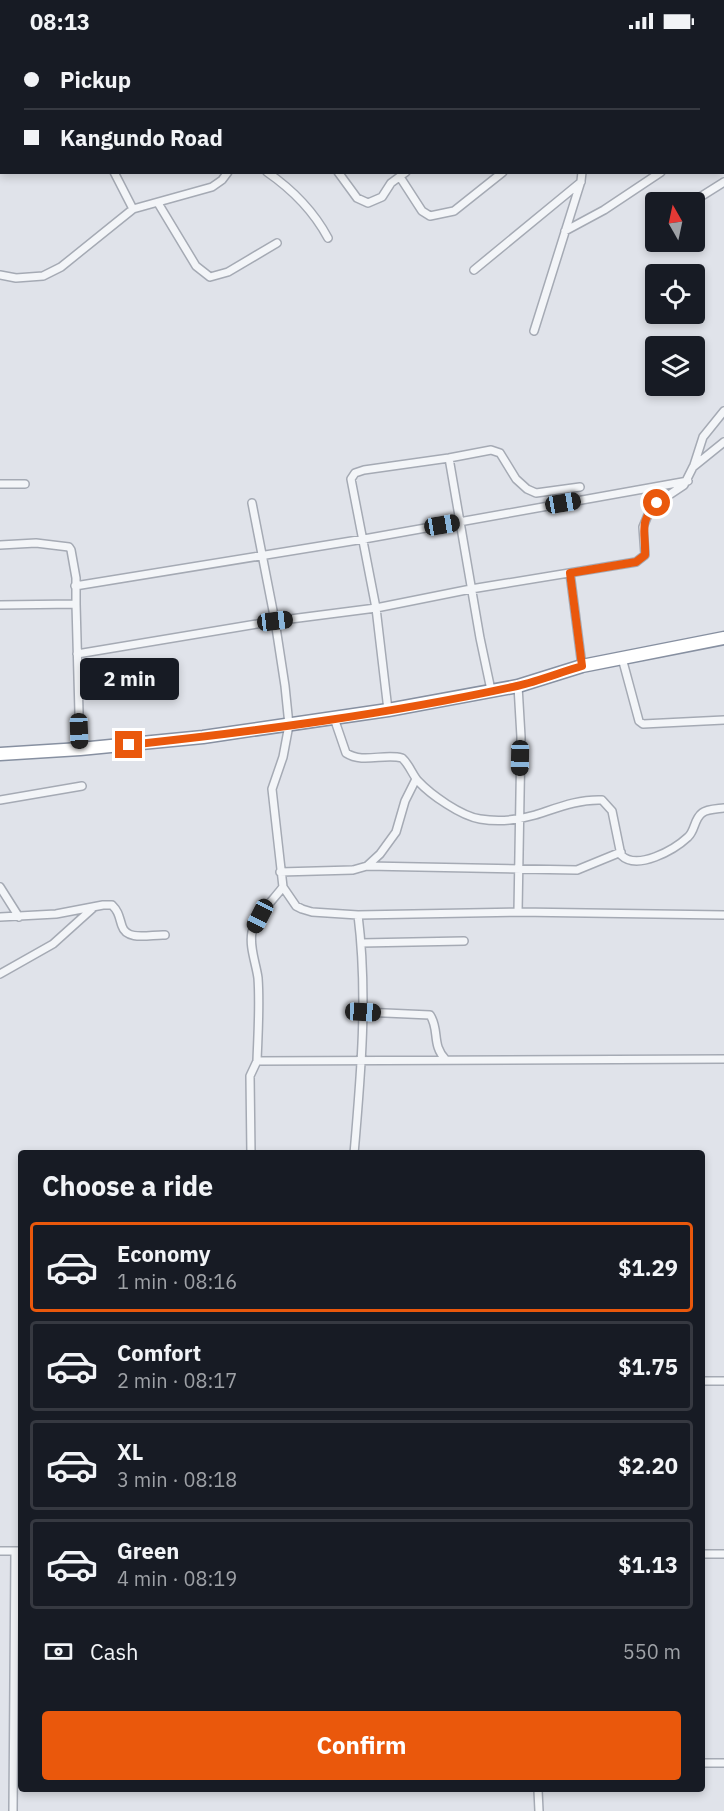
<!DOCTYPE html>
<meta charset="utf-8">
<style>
:root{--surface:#171b24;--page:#20242c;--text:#f1f3f6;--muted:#9ea1a6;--line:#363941;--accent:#ea580c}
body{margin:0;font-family:"IBM Plex Sans",sans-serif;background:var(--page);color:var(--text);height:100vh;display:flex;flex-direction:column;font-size:22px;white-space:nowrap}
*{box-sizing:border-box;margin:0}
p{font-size:20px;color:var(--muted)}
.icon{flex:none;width:33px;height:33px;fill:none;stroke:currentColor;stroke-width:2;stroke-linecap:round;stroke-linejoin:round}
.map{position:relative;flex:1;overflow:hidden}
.drawer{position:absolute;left:18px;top:1108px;width:687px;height:642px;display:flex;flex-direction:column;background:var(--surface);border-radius:6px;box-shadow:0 3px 9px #0003}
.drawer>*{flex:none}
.banner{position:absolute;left:0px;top:0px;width:724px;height:132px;box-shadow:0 3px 9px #0003;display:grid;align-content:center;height:132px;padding:0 24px;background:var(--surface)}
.needle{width:39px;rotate:351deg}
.tools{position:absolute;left:645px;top:150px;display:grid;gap:12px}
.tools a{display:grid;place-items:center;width:60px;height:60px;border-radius:6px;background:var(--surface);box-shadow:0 3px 9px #0003;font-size:30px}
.end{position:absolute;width:27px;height:27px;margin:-14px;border:8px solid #ea580c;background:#fff;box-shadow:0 0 0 3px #fff}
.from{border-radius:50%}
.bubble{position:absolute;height:42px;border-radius:6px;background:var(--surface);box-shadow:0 3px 9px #0003;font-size:20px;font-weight:800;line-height:42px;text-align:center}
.car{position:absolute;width:18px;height:36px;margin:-18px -9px;border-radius:8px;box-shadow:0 0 4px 2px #0007;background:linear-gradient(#222 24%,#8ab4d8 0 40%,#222 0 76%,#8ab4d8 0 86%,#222 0)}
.banner b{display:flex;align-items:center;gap:21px;height:57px;font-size:22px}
.banner b+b{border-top:2px solid var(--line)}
.banner i{width:15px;height:15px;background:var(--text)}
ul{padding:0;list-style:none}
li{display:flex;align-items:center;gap:18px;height:90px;margin:0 12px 9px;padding:0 12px;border:3px solid var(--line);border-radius:6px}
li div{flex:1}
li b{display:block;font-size:22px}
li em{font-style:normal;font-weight:800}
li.on{border-color:var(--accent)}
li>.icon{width:54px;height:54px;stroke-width:1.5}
h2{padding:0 24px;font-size:27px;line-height:72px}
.pay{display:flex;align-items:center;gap:15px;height:66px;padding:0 24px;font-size:22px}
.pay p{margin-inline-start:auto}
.primary-button{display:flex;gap:12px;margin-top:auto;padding:12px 24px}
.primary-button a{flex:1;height:69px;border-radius:6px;background:var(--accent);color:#fff;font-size:24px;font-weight:800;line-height:69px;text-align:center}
.status{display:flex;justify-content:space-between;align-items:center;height:42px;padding:0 30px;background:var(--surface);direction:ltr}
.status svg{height:16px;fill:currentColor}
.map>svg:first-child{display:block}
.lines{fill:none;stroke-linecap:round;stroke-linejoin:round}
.street-casing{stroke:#a5aab4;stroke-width:10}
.highway-casing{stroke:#8790a1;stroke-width:15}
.street{stroke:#f3f5f8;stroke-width:7}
.highway{stroke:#fff;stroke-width:12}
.route{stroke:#ea580c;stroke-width:8}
</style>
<div class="status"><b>08:13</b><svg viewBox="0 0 49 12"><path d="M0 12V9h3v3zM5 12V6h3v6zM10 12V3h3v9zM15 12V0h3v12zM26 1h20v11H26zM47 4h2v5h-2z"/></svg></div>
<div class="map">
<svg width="724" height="1769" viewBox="0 0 724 1769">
<rect width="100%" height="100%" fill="#e0e3ea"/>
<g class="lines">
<defs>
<path id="street" d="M21,0L22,2
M83,0L84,2
M141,0L142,2
M219,0L220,2
M509,0L510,2
M707,0L708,2
M367,2L369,0
M631,2L634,0
M723,25L724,27
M0,70L2,73
M723,86L724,85
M114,130L133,167
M267,130C293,148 313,168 328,196
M338,130L357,156L368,161L382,155L391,141L406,130
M400,135L422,169L430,174L454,169L503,130
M697,157L724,140
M158,161L196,224L210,235L228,230L277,201
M565,189L604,168L661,130
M474,228L581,140
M0,233L16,236L43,234L61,225L133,167L212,145L222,138L228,130
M534,289L581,139L582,130
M449,416L480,596L491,648
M694,423L703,395L724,369
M0,442H25
M252,461L275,579L285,644L289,683L283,715L272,747L283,845L296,864L302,867L312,870L358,873C368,953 361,1032 354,1112
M0,503L36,501L69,505L71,508L76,536V562
M570,531L582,624
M75,544L364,497L688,439
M0,563L76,562L80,707
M77,612L275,579L376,566L471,547L636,520L645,513L643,485L650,468L657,461L684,443L693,425L724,400
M622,616L639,679L643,682L724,678
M518,644L521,695L518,870
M388,668L376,566L351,437L355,431L364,428L449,416L491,408L500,411L516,437L527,447L536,451L580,445
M334,676L346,711C363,722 384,711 402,716C409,722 412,732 418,739C431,753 461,774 480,777C498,780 518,778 535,773C557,766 578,757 602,758L612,769L621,813C637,829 674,808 688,795C695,789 694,777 702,771C707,767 717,767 724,766
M0,758L82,744
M367,824L577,828L621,810
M280,830L353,828L367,824L380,812L396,790L405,759L416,737
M0,845L19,875
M358,873L518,870L724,873
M0,875L56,872L103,863H112C119,870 119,875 122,884C127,900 152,892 165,893
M361,901L464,899
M0,932L53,902L93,866
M363,970L430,973C440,988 431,1003 446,1018
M257,1019C258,991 260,963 258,936C256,921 249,905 252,890C256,874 273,858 283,845
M251,1112L250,1034L257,1019L724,1017
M702,1339H724
M0,1509H21
M702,1512H724
M702,1721H724
M538,1748L539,1769
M13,1769L15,1509"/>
<path id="highway" d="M0,712L80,707L203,695L388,668L518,644L582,624L724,596"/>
</defs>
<use href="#street" class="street-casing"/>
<use href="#highway" class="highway-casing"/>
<use href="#street" class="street"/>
<use href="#highway" class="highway"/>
</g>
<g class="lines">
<path class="route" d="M129,703C259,689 389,672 517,644C539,639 561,630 582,624L570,531L636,520L645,513C646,489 638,481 657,461"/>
</g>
</svg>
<div class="tools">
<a><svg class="needle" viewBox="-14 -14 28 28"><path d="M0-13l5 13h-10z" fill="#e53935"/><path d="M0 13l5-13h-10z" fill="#9ea1a6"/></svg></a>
<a><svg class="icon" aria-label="locate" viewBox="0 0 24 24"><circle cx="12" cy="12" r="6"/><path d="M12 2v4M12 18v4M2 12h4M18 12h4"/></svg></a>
<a><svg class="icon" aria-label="layers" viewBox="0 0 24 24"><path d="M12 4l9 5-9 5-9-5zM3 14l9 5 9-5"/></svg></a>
</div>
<i class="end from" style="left:657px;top:461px"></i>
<i class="end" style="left:129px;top:703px"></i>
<div class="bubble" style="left:80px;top:616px;width:99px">2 min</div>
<i class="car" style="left:563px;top:461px;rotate:80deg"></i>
<i class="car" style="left:442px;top:483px;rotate:80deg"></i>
<i class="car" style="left:275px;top:579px;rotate:83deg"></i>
<i class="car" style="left:79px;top:689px;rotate:178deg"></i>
<i class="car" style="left:520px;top:716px;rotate:181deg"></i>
<i class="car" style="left:260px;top:874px;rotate:207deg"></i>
<i class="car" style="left:363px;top:970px;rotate:93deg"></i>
<div class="banner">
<b><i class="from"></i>Pickup</b>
<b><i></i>Kangundo Road</b>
</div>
<section class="drawer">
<h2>Choose a ride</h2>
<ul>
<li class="on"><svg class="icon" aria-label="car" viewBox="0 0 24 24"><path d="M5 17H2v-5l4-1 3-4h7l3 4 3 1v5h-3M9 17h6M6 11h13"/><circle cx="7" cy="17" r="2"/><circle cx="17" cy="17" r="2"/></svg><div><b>Economy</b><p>1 min · 08:16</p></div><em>$1.29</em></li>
<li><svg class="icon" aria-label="car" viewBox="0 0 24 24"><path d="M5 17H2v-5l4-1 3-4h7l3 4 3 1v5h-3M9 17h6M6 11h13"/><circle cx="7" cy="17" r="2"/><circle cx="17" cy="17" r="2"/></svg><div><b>Comfort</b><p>2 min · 08:17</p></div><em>$1.75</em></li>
<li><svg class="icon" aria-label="car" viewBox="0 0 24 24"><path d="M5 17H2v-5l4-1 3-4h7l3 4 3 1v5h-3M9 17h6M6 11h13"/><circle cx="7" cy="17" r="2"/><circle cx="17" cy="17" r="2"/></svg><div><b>XL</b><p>3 min · 08:18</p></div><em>$2.20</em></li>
<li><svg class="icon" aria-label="car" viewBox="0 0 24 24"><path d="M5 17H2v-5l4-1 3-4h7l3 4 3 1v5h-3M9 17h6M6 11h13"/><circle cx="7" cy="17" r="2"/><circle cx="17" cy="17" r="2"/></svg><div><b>Green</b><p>4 min · 08:19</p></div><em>$1.13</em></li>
</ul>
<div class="pay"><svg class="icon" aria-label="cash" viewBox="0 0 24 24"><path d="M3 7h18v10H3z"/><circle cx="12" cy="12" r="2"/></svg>Cash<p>550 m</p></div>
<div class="primary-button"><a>Confirm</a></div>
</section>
</div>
